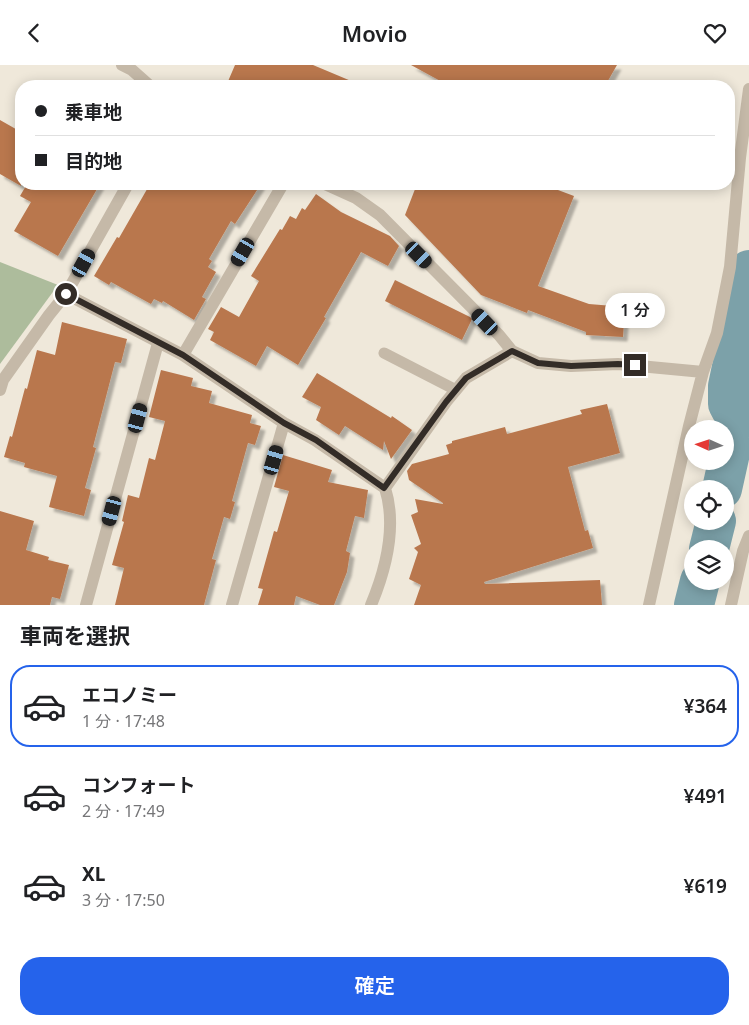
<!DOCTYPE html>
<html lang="ja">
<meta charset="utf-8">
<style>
:root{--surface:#fff;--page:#f2f2f2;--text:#202124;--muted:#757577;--line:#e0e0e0;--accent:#2563eb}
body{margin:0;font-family:"Noto Sans","Noto Sans JP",sans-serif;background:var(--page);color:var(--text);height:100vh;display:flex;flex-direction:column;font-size:19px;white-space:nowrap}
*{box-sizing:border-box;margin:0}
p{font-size:16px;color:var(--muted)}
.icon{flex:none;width:28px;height:28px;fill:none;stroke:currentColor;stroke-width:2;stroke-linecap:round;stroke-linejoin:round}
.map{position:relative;height:540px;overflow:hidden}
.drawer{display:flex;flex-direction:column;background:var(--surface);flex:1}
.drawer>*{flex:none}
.guide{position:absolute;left:15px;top:15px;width:720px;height:110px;border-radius:20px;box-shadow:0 2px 12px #0003;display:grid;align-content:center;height:110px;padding:0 20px;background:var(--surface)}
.needle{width:32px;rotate:273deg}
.buttons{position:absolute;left:684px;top:355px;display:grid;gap:10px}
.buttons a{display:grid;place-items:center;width:50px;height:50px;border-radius:50%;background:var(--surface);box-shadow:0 2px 12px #0003;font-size:25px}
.end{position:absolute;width:22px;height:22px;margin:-11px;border:6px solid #332c27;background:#fff;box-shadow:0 0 0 2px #fff}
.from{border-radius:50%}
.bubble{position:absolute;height:35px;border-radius:18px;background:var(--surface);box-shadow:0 2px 12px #0003;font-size:16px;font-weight:600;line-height:35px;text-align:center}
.car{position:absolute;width:15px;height:30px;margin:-15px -8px;border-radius:6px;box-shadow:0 0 4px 1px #0007;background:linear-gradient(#222 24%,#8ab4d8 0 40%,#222 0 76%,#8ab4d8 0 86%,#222 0)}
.guide b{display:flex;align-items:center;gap:18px;height:48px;font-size:19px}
.guide b+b{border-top:1px solid var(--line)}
.guide i{width:12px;height:12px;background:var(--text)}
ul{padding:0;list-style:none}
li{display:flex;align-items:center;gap:15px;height:82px;margin:0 10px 8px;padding:0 10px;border:2px solid transparent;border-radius:20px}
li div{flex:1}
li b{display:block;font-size:19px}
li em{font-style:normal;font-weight:600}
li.current{border-color:var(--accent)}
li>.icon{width:45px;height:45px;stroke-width:1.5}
h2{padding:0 20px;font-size:22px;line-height:60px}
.button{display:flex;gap:10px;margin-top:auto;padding:10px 20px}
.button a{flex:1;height:58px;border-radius:20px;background:var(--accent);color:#fff;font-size:20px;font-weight:600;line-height:58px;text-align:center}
header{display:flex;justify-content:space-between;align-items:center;height:65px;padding:0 20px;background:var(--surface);font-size:22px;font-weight:600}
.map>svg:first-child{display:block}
.green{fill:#adbc9c}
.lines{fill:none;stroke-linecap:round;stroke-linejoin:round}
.river{stroke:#7ca1a9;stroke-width:40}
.building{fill:#b9774e;filter:url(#shadow)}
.lane{stroke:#c5b9a8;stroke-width:11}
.street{stroke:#c5b9a8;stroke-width:12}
.route{stroke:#332c27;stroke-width:6}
</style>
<header><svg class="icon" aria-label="back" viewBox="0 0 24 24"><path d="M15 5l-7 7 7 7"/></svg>Movio<svg class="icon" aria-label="heart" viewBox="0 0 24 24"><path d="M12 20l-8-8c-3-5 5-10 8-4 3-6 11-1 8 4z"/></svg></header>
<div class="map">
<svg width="749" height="540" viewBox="0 0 749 540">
<defs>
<filter id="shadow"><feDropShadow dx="4.5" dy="4.5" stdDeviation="1" flood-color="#0004"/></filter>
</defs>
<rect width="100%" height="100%" fill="#efe8da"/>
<path class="green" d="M0,197L58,220L0,299Z"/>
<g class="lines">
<path class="river" d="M737,356L728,339V321L743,249L749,205
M722,424L737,356L749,335
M709,484L716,456
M694,540L700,516"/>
</g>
<path class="building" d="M235,0H313L363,21H226Z
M411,0H617L605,21H443L444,18Z
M0,55L21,67V121L0,109Z
M27,119H100L58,191L14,166L31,137L20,131Z
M150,119H261L235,159L231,156L209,194L212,196L208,202L216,207L202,232L206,234L194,255L163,236L162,238L154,234L151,239L111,217L109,220L94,211L117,172L119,173Z
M417,119H542L574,131L538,221L589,239L625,242L623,272L586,270V267L528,245L527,248L481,230L405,150Z
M316,129L341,147L390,171L399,181L388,201L361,187L324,252L326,253L298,300L267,281L256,301L210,275L214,267L208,264L221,242L239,252L259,216L251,211L280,164L282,165L290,151L296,154L302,143L305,145Z
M395,215L470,252L472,254L462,275L385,236Z
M62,257L127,274L121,298L115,297L93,382L96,383L85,423L91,425L84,451L49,442L57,411L24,402L25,398L4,392L10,371L12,372L25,323L27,324L37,285L55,290Z
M161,305L193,313L191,321L212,326L209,338L252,350L250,358L261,361L255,380L248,378L232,436L235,437L230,454L224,452L212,494L216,495L204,540H115L124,503L112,500L124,457L122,456L128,430L139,433L149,393L155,395L165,356L149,352Z
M317,308L391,353L392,351L412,365L391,394L384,376L383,385L345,361L339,370L316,355L321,342L302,332Z
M607,339L620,388L568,402L585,466L588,465L593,483L484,517L485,519L600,515L602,540H414L421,520L409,514L418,487L414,483L421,479L411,450L418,447L415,434L443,439V438L409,415L407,406L412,399L449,389L446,380L452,378V376L505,362L507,369L582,349L580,345Z
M283,390L332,405L328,417L368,425L364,453L355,451L346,486L350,488L347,507L334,540H320L296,531L294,540H258L263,524L258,523L274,466L277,467L289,426L274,422Z
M0,446L34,456L26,485L49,492L48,495L69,500L60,534L52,532L50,540H0Z"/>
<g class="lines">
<path class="lane" d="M384,288L456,325"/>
<path class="street" d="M122,0L132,5L150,21
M325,119L356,133L380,150L499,270L512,286L538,298L571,301L618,299L703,307
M66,229L128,119
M183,290L283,119
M0,325L3,315L49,250L66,229L183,290L284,358L315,375L385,423C397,461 386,504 371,540
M385,423L446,337L466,313L512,286
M86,540L158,278
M232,540L284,358
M649,540L689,361L703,307L717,268L730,202L740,93L749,24
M731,540L743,486L749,471"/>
</g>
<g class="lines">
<path class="route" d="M66,229L183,290L284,358L316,375L384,423L446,337L466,313L512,286L538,298L571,301L618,299L635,300"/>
</g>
</svg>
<div class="buttons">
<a><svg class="needle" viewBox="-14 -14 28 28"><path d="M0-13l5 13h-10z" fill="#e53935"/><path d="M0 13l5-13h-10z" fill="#757577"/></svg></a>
<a><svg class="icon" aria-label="locate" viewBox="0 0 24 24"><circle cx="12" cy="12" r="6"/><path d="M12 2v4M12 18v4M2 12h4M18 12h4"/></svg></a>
<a><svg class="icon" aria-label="layers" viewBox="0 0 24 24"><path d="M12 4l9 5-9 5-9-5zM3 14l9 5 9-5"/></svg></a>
</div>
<i class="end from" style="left:66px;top:229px"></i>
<i class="end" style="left:635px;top:300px"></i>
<div class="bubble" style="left:605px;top:228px;width:60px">1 分</div>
<i class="car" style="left:243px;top:187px;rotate:210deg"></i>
<i class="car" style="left:419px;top:190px;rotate:135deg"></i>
<i class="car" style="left:84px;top:198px;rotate:29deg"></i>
<i class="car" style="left:485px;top:257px;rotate:316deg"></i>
<i class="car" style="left:138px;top:353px;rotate:15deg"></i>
<i class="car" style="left:274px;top:395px;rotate:16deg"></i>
<i class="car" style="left:112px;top:446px;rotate:195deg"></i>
<div class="guide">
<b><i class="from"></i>乗車地</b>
<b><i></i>目的地</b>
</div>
</div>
<section class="drawer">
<h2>車両を選択</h2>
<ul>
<li class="current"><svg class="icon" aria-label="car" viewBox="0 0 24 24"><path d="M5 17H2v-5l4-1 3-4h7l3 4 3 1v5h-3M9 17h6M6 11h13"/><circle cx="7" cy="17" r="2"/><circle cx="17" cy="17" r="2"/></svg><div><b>エコノミー</b><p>1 分 · 17:48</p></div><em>¥364</em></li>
<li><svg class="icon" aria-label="car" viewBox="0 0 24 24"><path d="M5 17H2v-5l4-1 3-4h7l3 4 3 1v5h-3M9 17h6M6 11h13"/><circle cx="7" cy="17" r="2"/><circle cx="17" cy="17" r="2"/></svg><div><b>コンフォート</b><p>2 分 · 17:49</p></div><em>¥491</em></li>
<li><svg class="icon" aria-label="car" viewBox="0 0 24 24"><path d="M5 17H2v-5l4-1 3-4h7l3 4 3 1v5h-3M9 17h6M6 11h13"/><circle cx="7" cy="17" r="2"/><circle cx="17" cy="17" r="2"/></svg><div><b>XL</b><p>3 分 · 17:50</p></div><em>¥619</em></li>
</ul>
<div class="button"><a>確定</a></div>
</section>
